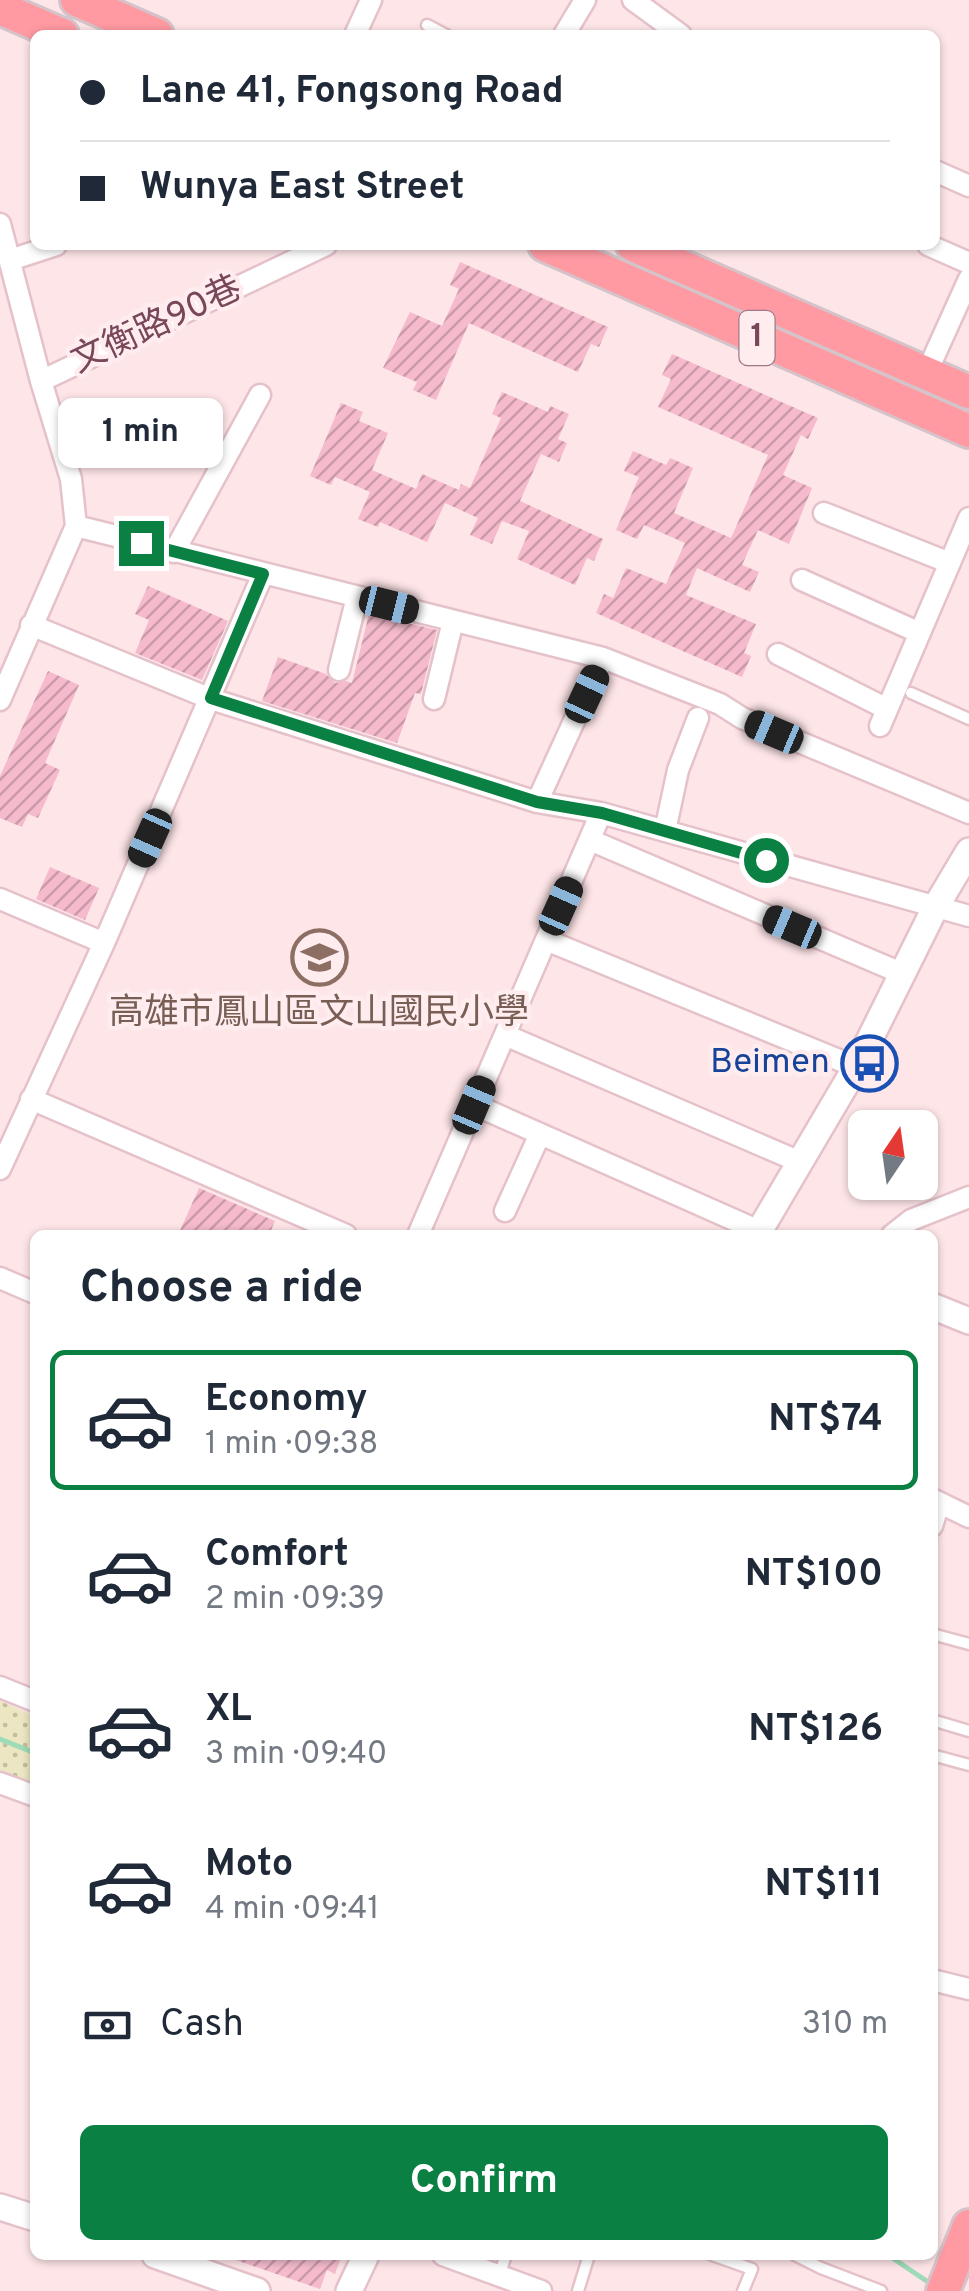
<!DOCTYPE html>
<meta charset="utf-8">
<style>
:root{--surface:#fff;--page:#f6f6f7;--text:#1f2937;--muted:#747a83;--line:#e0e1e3;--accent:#0b8043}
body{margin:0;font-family:Overpass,"Noto Sans TC",sans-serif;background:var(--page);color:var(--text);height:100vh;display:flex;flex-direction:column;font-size:38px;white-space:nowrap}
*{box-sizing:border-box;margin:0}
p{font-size:32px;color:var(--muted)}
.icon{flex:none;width:55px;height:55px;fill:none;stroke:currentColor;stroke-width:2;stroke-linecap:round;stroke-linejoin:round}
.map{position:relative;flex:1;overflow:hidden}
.side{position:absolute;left:30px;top:1230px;width:908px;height:1030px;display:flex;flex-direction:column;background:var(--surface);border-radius:15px;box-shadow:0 2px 8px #0004}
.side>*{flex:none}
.guide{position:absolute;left:30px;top:30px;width:910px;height:220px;border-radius:15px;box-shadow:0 2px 8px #0004;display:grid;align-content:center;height:220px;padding:0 50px;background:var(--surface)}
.needle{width:65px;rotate:13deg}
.tools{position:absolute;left:848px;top:1110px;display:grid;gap:20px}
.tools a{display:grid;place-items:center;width:90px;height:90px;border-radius:15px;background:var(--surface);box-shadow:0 2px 8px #0004;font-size:50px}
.end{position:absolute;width:45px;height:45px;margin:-22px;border:12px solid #0b8043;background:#fff;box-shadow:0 0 0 5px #fff}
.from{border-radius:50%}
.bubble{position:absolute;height:70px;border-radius:15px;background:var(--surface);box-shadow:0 2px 8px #0004;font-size:32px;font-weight:700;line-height:70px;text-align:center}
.car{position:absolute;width:30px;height:60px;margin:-30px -15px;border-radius:12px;box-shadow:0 0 8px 2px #0007;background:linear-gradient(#222 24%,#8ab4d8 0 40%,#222 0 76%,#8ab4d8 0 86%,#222 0)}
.guide b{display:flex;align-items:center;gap:35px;height:95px;font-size:38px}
.guide b+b{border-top:2px solid var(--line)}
.guide i{width:25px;height:25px;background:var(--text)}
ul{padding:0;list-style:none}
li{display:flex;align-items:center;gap:30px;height:140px;margin:0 20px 15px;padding:0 30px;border:5px solid transparent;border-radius:15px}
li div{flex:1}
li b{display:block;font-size:38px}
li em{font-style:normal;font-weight:700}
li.active{border-color:var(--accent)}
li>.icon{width:90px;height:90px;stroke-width:1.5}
h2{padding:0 50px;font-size:45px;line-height:120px}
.pay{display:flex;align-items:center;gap:25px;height:110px;padding:0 50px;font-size:38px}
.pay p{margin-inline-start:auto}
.primary-button{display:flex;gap:20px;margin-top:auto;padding:20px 50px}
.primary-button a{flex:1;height:115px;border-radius:15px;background:var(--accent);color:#fff;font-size:40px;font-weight:700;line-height:115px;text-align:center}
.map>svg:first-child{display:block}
.park{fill:url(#park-dots)}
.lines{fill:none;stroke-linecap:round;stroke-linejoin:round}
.stream{stroke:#9edbb8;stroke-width:5}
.building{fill:url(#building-hatch)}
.service-casing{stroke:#e5c2ca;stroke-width:15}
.minor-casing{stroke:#e5c2ca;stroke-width:25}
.tertiary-casing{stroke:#e5c2ca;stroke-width:30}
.primary-casing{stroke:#d4c4ca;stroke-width:38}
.service{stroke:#fff;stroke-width:10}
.minor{stroke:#fff;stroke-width:20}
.tertiary{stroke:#fff;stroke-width:25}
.primary{stroke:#ff9aa3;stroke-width:32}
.route{stroke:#0b8043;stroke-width:12}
.labels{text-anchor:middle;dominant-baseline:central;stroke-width:9;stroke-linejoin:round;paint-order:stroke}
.shield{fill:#ffecef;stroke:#a07987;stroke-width:2.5}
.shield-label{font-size:32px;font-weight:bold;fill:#78485a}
.street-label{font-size:35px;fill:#78485a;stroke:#ffecef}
.education-label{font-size:35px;fill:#785e54;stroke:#ffecef}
.transit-label{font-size:35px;fill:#164399;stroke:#ffecef;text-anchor:end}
</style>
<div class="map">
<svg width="969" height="2291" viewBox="0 0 969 2291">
<defs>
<pattern id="park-dots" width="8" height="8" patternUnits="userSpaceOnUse" patternTransform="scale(2.5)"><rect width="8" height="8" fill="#ece7c2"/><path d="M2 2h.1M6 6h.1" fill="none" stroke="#c4bda1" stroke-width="1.8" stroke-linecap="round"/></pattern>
<pattern id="building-hatch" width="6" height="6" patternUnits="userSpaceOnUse" patternTransform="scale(2.5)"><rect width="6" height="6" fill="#f5bbcd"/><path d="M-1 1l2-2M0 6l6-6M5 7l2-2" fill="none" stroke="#cb9aa9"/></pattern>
</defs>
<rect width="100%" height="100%" fill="#fee5e8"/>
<path class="park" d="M0,1701L35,1716V1784L0,1770Z"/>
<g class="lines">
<path class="stream" d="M0,1739L35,1753
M888,2255L934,2286"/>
</g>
<path class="building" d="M460,262L608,327L599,347L591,344L578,372L469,323L436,400L413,390L417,382L383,368L410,312L442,326L459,289L450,285Z
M672,354L818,418L808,439L801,435L783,475L812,488L789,544L758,530L742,565L759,572L750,592L697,568L686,595L756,624L744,653L751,656L742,677L596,613L604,594L613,598L626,568L666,584L685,543L644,525L637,539L616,530L639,477L624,471L633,451L666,465L670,458L693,468L674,513L731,538L768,455L658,407L671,379L662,375Z
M502,392L548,412L550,406L569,414L558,439L567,443L559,462L541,454L520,501L603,539L594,561L587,558L575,585L517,559L529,531L502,521L492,544L470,535L478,518L445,503L427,542L380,522L378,527L358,519L370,492L335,477L331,485L310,476L341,403L363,412L359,421L388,433L372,470L416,489L422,474L459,490L461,484L470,488L501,418L492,414Z
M148,586L228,621L202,680L135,653L149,620L135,614Z
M369,614L437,630L421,694L415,693L397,743L262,701L278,657L326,674L335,683L346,681L352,683Z
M48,671L79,685L45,763L60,770L38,818L28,814L22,827L0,818V776Z
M50,867L99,888L85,920L36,899Z
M199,1188L275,1221L269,1235H178Z
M227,2255H342L335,2274L327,2270L320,2289L227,2257Z"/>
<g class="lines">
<defs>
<path id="service" d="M427,25L446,35
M911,693L969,719
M932,1634L969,1644
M932,1720L969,1731
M932,1755L969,1765
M712,2255L752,2269L743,2291
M795,2255L821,2268L881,2291
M499,2276L506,2255
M578,2291L589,2255"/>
<path id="minor" d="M633,0L681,35
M355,35L371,0
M564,35L585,0
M935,171L969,186
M0,224L41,381L71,479L76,526L0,700
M928,245L969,263
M10,260L56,245
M926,374L969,279
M41,381L326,245
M824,513L950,563
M76,526L603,658
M174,552L260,395
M802,580L920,633
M31,625L211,699L537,802L601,813L969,916
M778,654L887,709
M339,670L357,597
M434,699L453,621
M880,726L969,518
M537,802L603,658L720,704L742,718L969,813
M665,831L678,770L698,718
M590,840L901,973
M0,899L104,943
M546,940L856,1067
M505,1035L800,1162
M31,1099L346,1235
M475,1105L759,1231
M0,1169L104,943L263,574
M505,1211L540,1134
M418,1235L601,813
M892,1235L911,1220L969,1197
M0,1278L35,1293
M932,1499L969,1517
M932,1526L939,1503
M0,1687L35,1701
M0,1783L35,1796
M932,1980L969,1989
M443,2255L541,2291"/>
<path id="tertiary" d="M757,1235L856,1067L935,908L969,851
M932,1306L969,1321
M0,2207L35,2218
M155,2255L257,2291
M349,2291L366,2255"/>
<path id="primary" d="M77,0L157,35
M0,8L62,35
M545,245L969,431
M633,245L969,392
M943,2291L969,2226"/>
</defs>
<use href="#service" class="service-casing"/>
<use href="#minor" class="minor-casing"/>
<use href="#tertiary" class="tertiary-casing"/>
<use href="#primary" class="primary-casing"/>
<use href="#service" class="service"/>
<use href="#minor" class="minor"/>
<use href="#tertiary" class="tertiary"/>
<use href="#primary" class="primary"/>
</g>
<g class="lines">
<path class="route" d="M141,543L263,574L211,698L537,802L602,813L766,860"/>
</g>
<defs>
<symbol id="school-ring" viewBox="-11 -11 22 22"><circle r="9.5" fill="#ffecef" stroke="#8d6e63" stroke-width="1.5"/><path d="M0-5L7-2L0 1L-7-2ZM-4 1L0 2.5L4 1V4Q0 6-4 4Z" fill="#8d6e63"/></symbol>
<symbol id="bus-ring" viewBox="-11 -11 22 22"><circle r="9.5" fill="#ffecef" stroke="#1a4fb4" stroke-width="1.5"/><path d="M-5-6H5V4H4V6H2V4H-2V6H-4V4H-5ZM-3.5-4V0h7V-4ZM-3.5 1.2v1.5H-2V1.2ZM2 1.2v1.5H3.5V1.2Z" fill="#1a4fb4"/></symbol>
</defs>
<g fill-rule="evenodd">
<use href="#school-ring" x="288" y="926" width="63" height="63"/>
<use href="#bus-ring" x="838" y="1032" width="63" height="63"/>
</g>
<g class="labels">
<rect class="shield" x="739.5" y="311" width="35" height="54" rx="8"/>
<g class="shield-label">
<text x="757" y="338">1</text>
</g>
<g class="street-label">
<text transform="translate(157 326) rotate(-25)">文衡路90巷</text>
</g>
<g class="education-label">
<text x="319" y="1014">高雄市鳳山區文山國民小學</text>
</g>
<g class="transit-label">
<text x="830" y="1063">Beimen</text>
</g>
</g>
</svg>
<div class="tools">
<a><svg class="needle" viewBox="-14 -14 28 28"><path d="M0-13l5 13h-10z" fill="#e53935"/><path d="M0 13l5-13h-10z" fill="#747a83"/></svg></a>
</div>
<i class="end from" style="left:766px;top:860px"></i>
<i class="end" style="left:141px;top:543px"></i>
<div class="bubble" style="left:58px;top:398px;width:165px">1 min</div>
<i class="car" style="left:389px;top:605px;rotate:104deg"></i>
<i class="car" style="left:587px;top:694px;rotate:25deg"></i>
<i class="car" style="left:774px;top:732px;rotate:293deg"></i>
<i class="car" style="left:150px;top:838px;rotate:204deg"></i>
<i class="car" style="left:561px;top:906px;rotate:24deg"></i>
<i class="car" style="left:792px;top:927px;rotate:293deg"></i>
<i class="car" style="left:474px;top:1105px;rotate:23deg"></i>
<div class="guide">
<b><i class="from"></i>Lane 41, Fongsong Road</b>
<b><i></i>Wunya East Street</b>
</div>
<section class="side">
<h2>Choose a ride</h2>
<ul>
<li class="active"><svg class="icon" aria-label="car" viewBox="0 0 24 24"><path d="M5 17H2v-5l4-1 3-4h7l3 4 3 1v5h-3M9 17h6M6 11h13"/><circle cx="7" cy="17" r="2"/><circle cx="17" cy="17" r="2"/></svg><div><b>Economy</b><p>1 min · 09:38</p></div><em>NT$74</em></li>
<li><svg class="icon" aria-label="car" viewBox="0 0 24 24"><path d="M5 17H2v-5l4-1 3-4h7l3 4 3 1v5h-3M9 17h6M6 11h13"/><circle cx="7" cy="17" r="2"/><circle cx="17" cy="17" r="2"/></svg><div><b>Comfort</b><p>2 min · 09:39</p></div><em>NT$100</em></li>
<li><svg class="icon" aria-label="car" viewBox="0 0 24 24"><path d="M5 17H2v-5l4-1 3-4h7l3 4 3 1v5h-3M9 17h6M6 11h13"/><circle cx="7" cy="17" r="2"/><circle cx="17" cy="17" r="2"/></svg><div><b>XL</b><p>3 min · 09:40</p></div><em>NT$126</em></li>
<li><svg class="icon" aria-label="car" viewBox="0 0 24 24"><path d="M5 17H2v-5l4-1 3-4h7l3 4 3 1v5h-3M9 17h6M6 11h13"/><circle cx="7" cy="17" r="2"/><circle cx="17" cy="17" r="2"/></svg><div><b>Moto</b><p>4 min · 09:41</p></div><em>NT$111</em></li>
</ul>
<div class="pay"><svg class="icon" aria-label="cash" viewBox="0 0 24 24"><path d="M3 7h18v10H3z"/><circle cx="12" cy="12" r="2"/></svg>Cash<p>310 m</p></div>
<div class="primary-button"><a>Confirm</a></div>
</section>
</div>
